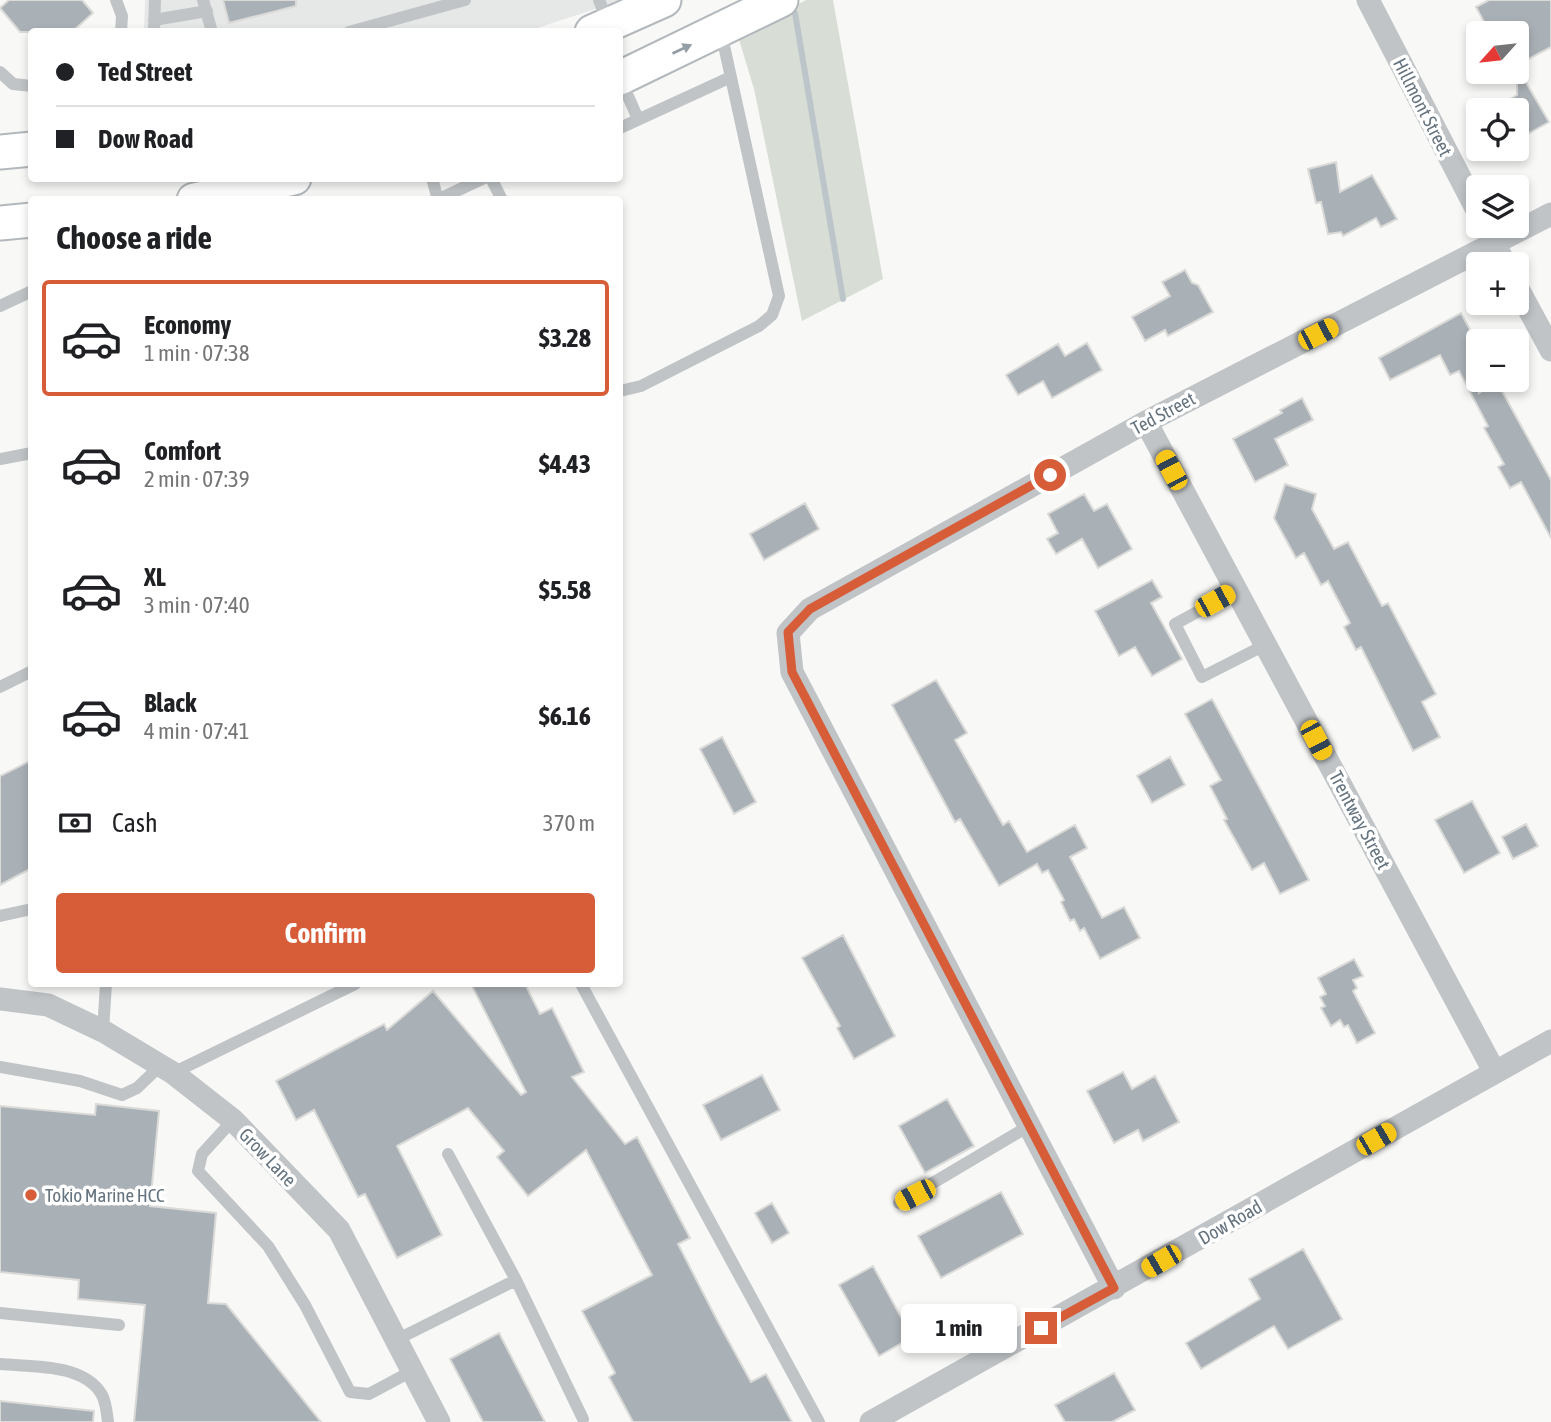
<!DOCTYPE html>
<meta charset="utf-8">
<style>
:root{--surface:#fff;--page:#f6f6f6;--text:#202124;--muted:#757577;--line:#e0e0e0;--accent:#d75c38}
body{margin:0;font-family:"Asap Condensed",sans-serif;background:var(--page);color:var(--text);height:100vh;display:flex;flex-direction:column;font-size:26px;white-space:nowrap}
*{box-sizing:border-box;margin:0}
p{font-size:23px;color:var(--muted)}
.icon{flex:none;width:38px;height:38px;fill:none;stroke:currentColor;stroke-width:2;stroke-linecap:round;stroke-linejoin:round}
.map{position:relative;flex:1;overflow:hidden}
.sheet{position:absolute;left:28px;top:196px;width:595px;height:791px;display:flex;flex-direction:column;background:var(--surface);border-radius:7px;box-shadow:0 4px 10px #0003}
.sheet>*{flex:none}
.guide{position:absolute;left:28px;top:28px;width:595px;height:154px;border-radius:7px;box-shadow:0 4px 10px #0003;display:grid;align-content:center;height:154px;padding:0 28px;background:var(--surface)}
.needle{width:46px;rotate:243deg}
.tools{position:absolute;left:1466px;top:21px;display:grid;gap:14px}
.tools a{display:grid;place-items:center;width:63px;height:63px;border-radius:7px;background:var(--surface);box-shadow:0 4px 10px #0003;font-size:35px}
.end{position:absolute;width:32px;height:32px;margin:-16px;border:9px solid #d75c38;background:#fff;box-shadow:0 0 0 4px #fff}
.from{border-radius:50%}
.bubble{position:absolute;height:49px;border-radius:7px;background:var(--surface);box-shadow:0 4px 10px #0003;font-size:23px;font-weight:700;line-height:49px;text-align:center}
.car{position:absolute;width:21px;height:42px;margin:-21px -10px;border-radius:9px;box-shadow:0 0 5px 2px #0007;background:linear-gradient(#f5c518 24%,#345 0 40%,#f5c518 0 76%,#345 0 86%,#f5c518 0)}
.guide b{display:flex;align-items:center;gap:24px;height:66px;font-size:26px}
.guide b+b{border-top:2px solid var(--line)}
.guide i{width:18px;height:18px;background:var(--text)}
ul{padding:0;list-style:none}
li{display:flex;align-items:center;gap:21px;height:116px;margin:0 14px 10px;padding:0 14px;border:4px solid transparent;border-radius:7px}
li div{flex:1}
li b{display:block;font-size:26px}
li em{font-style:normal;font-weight:700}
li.current{border-color:var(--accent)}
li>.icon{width:63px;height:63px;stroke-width:1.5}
h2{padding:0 28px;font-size:32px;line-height:84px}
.pay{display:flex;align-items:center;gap:18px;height:77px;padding:0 28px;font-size:26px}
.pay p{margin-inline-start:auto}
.button{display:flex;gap:14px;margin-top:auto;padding:14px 28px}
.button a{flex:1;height:80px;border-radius:7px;background:var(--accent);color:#fff;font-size:28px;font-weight:700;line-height:80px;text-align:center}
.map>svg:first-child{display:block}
.built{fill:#e6e7e7}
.green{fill:#d8ddd5}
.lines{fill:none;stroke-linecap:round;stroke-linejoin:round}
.stream{stroke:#bcc5ca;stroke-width:6}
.building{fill:#aab1b6;stroke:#dadad8;stroke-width:2}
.secondary-casing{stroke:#b2b8bc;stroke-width:37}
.lane{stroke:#c0c4c7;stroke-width:12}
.street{stroke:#c0c4c7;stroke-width:23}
.secondary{stroke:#fff;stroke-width:33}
.oneway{fill:#949ea5}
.route{stroke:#d75c38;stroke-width:9}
.poi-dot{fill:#d75c38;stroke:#fff;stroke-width:2.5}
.labels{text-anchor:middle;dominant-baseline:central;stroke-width:7;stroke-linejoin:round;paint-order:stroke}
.street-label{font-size:19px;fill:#66747f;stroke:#fff}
.poi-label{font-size:19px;fill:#66747f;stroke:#fff;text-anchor:start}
</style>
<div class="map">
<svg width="1551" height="1422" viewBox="0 0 1551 1422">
<rect width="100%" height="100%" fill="#f8f8f6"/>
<path class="built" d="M145,0H623L528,31L144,32Z"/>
<path class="green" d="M806,0H833L883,279L802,321L754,89L738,36Z"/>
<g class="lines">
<path class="stream" d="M795,13L843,299"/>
</g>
<path class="building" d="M9,0H82L93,13L72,32H20L0,8Z
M223,0H296V6L229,23Z
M1489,0H1551V47L1517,65V33H1490L1476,7Z
M1517,67L1549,122L1517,140V110H1491L1517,95Z
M1336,162L1340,192L1372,175L1397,219L1381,227L1376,218L1343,236L1341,232L1328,234L1321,202L1316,203L1308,169Z
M1185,270L1192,283L1198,285L1213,312L1168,336L1165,330L1145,341L1132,317L1170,296L1162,282Z
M1461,313L1479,346V393L1497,382L1551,480V538L1521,482L1510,488L1498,467L1504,464L1484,428L1488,426L1459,371L1450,375L1440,355L1390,380L1379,358Z
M1087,343L1102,370L1052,398L1043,381L1018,395L1006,375L1058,344L1065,356Z
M1302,398L1313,420L1275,439L1288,465L1255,482L1233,439L1282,413L1280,410Z
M1285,484L1316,494L1312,509L1334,549L1348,542L1382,606L1388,603L1436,694L1422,702L1440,737L1413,751L1361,647L1356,650L1344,627L1350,623L1328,581L1321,585L1304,553L1296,558L1274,518Z
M1084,494L1094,511L1107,504L1132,549L1098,568L1082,539L1056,554L1047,539L1058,533L1048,514Z
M805,503L819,529L764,560L750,534Z
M1152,580L1162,597L1151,603L1182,659L1152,676L1135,647L1119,656L1095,611Z
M936,680L967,733L955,740L1003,825L1009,821L1027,852L1075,825L1087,848L1070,857L1102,918L1124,907L1140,938L1100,959L1084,928L1080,931L1074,919L1070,921L1061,902L1064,900L1048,870L1042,873L1037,864L999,886L960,819L955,822L892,705Z
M1212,699L1309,880L1280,894L1264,863L1252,870L1224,820L1227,819L1210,786L1221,780L1185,714Z
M722,737L756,802L734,814L700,749Z
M1170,757L1185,785L1152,803L1137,776Z
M32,760V868L0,885V776Z
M1472,801L1500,853L1464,873L1435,820Z
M1526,824L1538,846L1513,859L1502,837Z
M843,935L895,1036L854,1059L837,1028L840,1026L802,958Z
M1354,959L1363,976L1353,980L1357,988L1353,991L1375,1033L1357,1043L1348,1025L1344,1027L1340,1020L1331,1026L1321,1008L1325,1006L1320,997L1326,994L1318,978Z
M471,984H525L540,1014L552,1008L584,1072L572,1077L625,1144L637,1137L690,1238L678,1244L717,1320L751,1382L766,1374L792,1422H633L609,1377L615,1373L582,1311L652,1275L586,1150L528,1196L497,1157L504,1151L468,1108L397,1146L442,1235L397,1258L365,1194L358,1197L314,1110L296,1120L276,1081L384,1024L387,1030L433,991L521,1095L526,1092Z
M1123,1072L1132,1089L1155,1076L1179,1122L1143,1141L1138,1130L1114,1143L1087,1091Z
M762,1075L780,1110L721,1140L703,1105Z
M947,1099L974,1146L925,1173L899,1126Z
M96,1104L159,1111L150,1206L216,1213L208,1303L226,1304L321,1422H134L145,1305L78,1299L79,1280L0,1272V1106L95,1115Z
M1001,1192L1023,1234L941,1278L918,1236Z
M772,1203L789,1233L772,1243L755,1213Z
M1303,1249L1342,1319L1288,1349L1274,1326L1201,1369L1186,1343L1260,1299L1249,1279Z
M873,1266L912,1337L879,1356L839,1285Z
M499,1333L545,1422H483L450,1359Z
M1114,1373L1135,1410L1112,1422H1065L1055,1405Z
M0,1401L94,1411L93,1422H0Z"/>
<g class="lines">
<defs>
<path id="secondary" d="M592,32L664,0
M620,78L781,0
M0,152L32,149
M194,200L294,178
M0,223L32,220"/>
</defs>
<use href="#secondary" class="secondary-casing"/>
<path class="lane" d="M116,0L122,16L121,32
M203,0L212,32
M599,0L609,25
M154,20L207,11
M154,32L155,0
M349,32L465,0
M0,72L13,84L32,86
M620,78L638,119
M620,128L731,77
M432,178L438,200
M491,178L502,200
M437,200L484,178
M0,306L32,291
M620,391L641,386L759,326L772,315L779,296L721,32
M0,459L32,453
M1236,591L1175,624L1202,677L1265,645
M0,687L32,671
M0,916L32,909
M581,984L819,1422
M103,1031L106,984
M0,1067L80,1081L122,1095L137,1088L160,1066
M173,1073L355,984
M233,1120L202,1154L198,1171L268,1246L305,1305L350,1392L369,1394L412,1371
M448,1154L516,1280L583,1419
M899,1203L1029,1126
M0,1313L119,1325
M396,1340L516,1280
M0,1364C31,1367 84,1363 102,1395C106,1402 107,1414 108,1422"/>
<path class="street" d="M1368,0L1479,214
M1485,226L1505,264
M1517,287L1551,350
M1146,422L1494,1071
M0,999L48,1005L103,1031L173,1073L233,1120L339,1230L439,1422
M1114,1288L792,672L788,633L810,609L1146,422L1551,214
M871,1422L1551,1041"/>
<use href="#secondary" class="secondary"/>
</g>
<defs><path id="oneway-solid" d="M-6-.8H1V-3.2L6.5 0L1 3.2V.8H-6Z" transform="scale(1.75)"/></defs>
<use class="oneway" href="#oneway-solid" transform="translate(682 49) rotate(-25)"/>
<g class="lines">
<path class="route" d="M1041,1328L1114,1288L792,672L788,632L810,609L1050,475"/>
</g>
<circle class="poi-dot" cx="31" cy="1195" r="7"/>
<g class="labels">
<g class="street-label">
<text transform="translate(1423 107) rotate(63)">Hillmont Street</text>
<text transform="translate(1163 413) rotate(-28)">Ted Street</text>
<text transform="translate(1360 820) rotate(62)">Trentway Street</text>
<text transform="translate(268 1157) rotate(46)">Grow Lane</text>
<text transform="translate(1230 1222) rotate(-30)">Dow Road</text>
</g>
<g class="poi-label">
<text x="45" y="1195">Tokio Marine HCC</text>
</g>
</g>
</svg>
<div class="tools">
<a><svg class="needle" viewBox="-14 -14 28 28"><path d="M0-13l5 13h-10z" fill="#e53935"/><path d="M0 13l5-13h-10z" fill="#757577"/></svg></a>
<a><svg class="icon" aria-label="locate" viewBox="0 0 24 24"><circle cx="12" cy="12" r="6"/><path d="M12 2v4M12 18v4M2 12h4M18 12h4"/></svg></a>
<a><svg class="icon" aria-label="layers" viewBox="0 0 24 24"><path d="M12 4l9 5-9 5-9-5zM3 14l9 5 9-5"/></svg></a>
<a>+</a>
<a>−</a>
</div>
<i class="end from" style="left:1050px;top:475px"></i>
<i class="end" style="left:1041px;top:1328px"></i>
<div class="bubble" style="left:901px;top:1304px;width:116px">1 min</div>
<i class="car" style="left:1318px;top:334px;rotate:63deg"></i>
<i class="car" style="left:1171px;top:470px;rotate:332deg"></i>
<i class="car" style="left:1215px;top:601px;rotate:61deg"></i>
<i class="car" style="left:1316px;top:740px;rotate:152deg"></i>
<i class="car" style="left:1376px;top:1139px;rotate:60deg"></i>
<i class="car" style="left:915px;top:1195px;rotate:243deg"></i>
<i class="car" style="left:1161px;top:1261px;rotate:240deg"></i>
<div class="guide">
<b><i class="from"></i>Ted Street</b>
<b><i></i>Dow Road</b>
</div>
<section class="sheet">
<h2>Choose a ride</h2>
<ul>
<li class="current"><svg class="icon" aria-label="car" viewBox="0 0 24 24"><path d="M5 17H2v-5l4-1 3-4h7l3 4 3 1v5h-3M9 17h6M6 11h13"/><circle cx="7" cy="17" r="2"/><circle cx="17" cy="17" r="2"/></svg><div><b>Economy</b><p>1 min · 07:38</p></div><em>$3.28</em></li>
<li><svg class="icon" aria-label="car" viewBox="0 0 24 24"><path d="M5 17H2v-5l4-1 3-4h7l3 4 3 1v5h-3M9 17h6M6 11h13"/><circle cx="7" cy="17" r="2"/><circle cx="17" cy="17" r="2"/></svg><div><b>Comfort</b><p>2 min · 07:39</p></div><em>$4.43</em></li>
<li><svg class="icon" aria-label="car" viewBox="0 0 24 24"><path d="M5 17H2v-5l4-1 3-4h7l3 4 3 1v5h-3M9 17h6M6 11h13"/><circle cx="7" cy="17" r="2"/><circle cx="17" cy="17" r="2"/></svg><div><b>XL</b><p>3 min · 07:40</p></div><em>$5.58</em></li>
<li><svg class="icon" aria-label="car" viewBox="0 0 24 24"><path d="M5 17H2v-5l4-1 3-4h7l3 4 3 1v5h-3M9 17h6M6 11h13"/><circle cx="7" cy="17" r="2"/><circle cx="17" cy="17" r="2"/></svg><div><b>Black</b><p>4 min · 07:41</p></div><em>$6.16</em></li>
</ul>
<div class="pay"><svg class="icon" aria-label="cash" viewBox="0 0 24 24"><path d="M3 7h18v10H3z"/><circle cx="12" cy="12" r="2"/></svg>Cash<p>370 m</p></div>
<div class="button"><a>Confirm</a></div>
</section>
</div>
